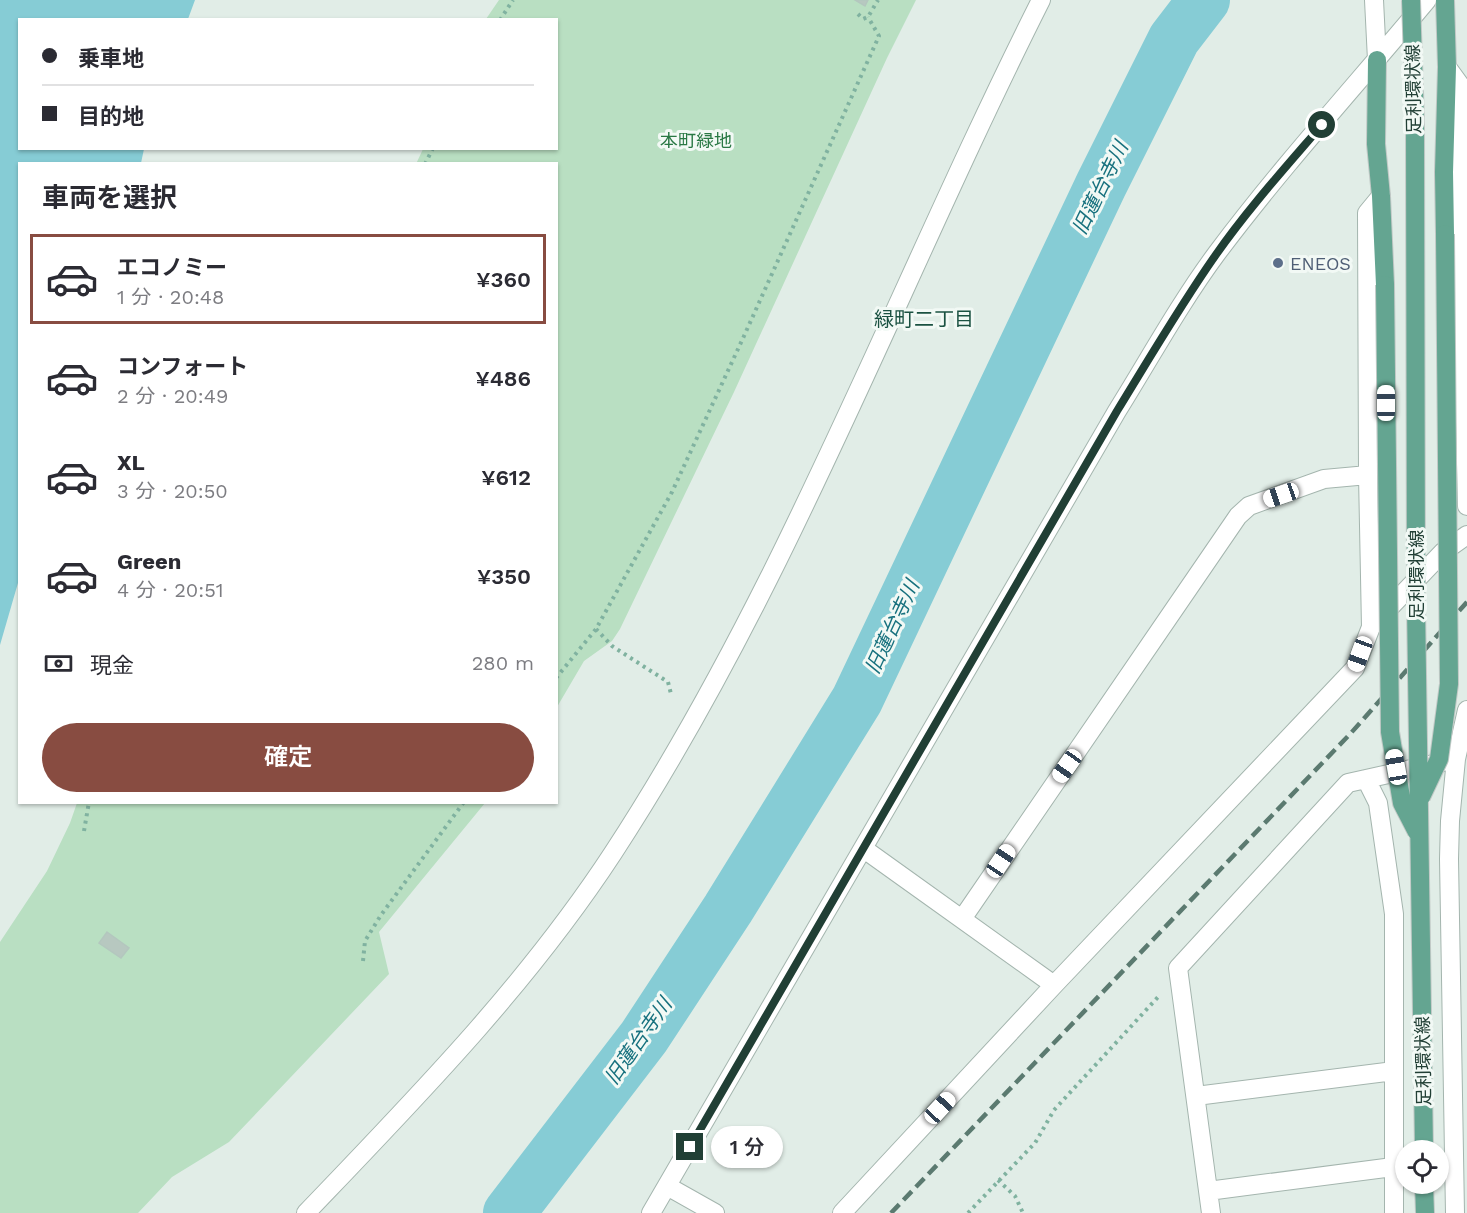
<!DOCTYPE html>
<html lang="ja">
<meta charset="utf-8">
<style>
:root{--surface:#fff;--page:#f7f7f7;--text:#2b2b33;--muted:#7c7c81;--line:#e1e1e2;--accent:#884c41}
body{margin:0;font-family:"Work Sans","Noto Sans JP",sans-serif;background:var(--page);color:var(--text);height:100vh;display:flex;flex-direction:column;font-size:22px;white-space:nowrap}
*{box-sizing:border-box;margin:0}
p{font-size:20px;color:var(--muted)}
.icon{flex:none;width:33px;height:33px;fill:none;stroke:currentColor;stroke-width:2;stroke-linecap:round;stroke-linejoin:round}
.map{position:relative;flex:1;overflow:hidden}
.details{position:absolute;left:18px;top:162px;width:540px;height:642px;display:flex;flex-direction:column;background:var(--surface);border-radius:0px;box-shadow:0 2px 4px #0004}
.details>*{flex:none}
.banner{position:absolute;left:18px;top:18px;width:540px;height:132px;border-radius:0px;box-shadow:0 2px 4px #0004;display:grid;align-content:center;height:132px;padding:0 24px;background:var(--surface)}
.controls{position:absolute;left:1395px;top:1140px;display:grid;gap:12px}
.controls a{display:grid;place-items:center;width:54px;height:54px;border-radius:50%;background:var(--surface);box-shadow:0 2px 4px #0004;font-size:30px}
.end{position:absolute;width:27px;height:27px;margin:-14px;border:8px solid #213f35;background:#fff;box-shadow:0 0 0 3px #fff}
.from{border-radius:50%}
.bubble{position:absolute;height:42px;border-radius:21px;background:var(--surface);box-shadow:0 2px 4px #0004;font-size:20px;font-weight:600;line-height:42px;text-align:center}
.car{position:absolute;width:18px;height:36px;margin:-18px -9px;border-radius:8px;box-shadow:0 0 4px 2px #0007;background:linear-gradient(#fff 24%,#345 0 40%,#fff 0 76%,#345 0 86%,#fff 0)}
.banner b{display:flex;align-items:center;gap:21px;height:57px;font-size:22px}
.banner b+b{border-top:2px solid var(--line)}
.banner i{width:15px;height:15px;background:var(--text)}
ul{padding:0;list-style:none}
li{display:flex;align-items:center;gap:18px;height:90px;margin:0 12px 9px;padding:0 12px;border:3px solid transparent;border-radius:0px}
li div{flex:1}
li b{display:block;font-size:22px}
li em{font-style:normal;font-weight:600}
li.active{border-color:var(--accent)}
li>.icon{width:54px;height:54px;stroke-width:1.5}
h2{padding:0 24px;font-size:27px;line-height:72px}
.pay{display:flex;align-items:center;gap:15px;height:66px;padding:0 24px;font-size:22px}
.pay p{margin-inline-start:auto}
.primary-button{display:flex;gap:12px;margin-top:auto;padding:12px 24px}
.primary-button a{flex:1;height:69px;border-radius:36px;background:var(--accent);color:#fff;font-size:24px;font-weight:600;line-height:69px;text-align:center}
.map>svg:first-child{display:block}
.green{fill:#b9dfc2}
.water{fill:#86ccd5}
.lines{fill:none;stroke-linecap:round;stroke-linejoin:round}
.river{stroke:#86ccd5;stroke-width:52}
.building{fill:#b7c8c0;stroke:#b3c7be;stroke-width:1.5}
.minor-casing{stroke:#a4b5ae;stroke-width:20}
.major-casing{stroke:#c1c9c6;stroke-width:20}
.path{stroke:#80b2a0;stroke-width:4;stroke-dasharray:3 4.5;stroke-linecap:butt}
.minor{stroke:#fff;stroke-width:18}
.major{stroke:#64a591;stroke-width:18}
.rail{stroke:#5b7a70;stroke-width:4.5;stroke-dasharray:12 6;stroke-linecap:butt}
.major-bridge-casing{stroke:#c1c9c6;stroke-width:20;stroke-linecap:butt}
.major-bridge{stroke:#64a591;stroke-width:18}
.route{stroke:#213f35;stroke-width:8}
.service-dot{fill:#5c6f8a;stroke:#f2f9f5;stroke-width:2}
.labels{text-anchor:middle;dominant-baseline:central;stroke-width:6;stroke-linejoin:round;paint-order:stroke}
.street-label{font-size:18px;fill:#213f35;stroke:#f2f9f5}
.park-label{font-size:18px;fill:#297844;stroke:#f2f9f5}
.service-label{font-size:18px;fill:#4e5e75;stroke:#f2f9f5;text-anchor:start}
.water-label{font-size:20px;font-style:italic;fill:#17717e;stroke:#f2f9f5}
.neighbourhood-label{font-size:20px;fill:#1b5242;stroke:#f2f9f5}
</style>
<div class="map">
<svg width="1467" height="1213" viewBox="0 0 1467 1213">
<rect width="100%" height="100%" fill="#e1ede7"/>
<path class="green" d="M499,0H916L887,58L734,392L620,629L612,641L584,661L557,707L556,164H416L423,149L556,148V20L486,19Z
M77,803H485L379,932L389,974L229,1142L172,1177L138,1213H0V942L47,871L70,823Z"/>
<path class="water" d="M0,0H195L188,19L20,20V148L144,149L141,163L20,164V576L0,645Z"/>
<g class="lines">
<path class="river" d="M509,1213L644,1037L728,909L857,700L1101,185L1174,39L1204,0"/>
</g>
<path class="building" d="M855,0H868L865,6Z
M107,932L129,948L121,958L99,943Z"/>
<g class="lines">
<defs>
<path id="minor" d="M1374,0L1377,60
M1447,67L1460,85L1461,252L1467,506
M1368,475L1367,213L1381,196
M1366,779L1378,803L1394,914V1213
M864,849L1054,985
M962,919L1238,516L1249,506L1324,479L1368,475L1371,627
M1196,1096L1394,1071
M667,1186L715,1213
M1208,1191L1393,1167
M306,1213C415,1099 526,986 613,853C788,585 898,284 1041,0
M651,1213L1117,411C1150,358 1180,303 1217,253C1283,165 1357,84 1427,0
M842,1213L1054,985L1355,668L1371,627L1443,552L1467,535
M1211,1213L1178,968L1348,783L1456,759L1467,710
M1455,1213L1449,859L1450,821L1456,759"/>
<path id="major" d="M1445,0L1447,67L1444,172L1445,234
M1377,60L1376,144L1381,196L1385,285
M1424,1184L1425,1213"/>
</defs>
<use href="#minor" class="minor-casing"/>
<use href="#major" class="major-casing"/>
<path class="path" d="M858,14L863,19L868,17L878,0
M500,20L513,0
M425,164L433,148
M596,629L612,646L668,682L671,694
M556,678L596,629L672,492L744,336L879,36L868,17
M84,831L89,802
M363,961L365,941L381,915L464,802
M998,1180L1015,1196L1023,1213
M968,1213L1035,1143L1054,1110L1159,996"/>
<use href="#minor" class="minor"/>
<use href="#major" class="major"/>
<path class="rail" d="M891,1213L1351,733L1467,602"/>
<defs>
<path id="major-bridge" d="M1411,0L1415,122L1416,606L1424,1150
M1385,285L1390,732L1402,803L1417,832
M1421,797L1439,759L1449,684L1445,234"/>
</defs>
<use href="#major-bridge" class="major-bridge-casing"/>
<use href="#major-bridge" class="major-bridge"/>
</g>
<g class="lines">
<path class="route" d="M690,1147L1117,411C1149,359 1180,306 1215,256C1247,210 1285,168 1322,125"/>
</g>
<circle class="service-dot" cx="1278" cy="263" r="6"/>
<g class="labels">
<g class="street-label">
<text transform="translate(1413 89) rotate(-91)">足利環状線</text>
<text transform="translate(1416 575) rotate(-90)">足利環状線</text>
<text transform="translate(1423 1061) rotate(-91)">足利環状線</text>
</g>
<g class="park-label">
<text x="696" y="140">本町緑地</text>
</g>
<g class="service-label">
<text x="1290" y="263">ENEOS</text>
</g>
<g class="water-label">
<text transform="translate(1100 188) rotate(-64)">旧蓮台寺川</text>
<text transform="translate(892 627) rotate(-65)">旧蓮台寺川</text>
<text transform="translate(638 1041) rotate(-55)">旧蓮台寺川</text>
</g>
<g class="neighbourhood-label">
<text x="924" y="319">緑町二丁目</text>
</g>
</g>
</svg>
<div class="controls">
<a><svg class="icon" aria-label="locate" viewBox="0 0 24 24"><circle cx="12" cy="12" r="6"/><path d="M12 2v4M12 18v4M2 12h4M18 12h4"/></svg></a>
</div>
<i class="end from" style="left:1322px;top:125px"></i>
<i class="end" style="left:690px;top:1147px"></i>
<div class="bubble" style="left:711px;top:1126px;width:72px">1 分</div>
<i class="car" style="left:1386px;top:403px;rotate:0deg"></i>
<i class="car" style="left:1281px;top:495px;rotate:251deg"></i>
<i class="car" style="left:1360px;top:654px;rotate:200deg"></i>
<i class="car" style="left:1067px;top:766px;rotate:215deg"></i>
<i class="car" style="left:1396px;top:767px;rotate:350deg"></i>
<i class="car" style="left:1001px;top:861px;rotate:34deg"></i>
<i class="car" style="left:940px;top:1108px;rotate:43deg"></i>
<div class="banner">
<b><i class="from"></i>乗車地</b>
<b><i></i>目的地</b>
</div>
<section class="details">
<h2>車両を選択</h2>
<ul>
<li class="active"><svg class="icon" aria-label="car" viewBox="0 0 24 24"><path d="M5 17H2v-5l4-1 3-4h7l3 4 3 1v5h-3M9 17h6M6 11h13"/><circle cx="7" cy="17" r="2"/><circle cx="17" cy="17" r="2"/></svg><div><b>エコノミー</b><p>1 分 · 20:48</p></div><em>¥360</em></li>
<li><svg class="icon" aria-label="car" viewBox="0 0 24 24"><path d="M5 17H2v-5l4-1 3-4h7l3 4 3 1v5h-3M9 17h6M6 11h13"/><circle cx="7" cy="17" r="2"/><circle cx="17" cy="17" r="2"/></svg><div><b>コンフォート</b><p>2 分 · 20:49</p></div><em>¥486</em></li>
<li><svg class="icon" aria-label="car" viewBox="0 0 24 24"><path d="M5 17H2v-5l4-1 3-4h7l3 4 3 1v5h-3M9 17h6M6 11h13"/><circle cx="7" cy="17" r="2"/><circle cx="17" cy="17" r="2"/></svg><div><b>XL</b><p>3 分 · 20:50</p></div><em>¥612</em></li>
<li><svg class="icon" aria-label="car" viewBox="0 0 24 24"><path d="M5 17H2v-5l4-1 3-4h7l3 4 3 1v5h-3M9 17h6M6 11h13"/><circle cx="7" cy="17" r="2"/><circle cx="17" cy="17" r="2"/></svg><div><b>Green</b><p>4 分 · 20:51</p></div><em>¥350</em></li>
</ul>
<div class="pay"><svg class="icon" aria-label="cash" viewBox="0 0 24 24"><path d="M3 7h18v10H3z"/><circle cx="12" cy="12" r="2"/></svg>現金<p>280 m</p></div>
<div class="primary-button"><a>確定</a></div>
</section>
</div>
